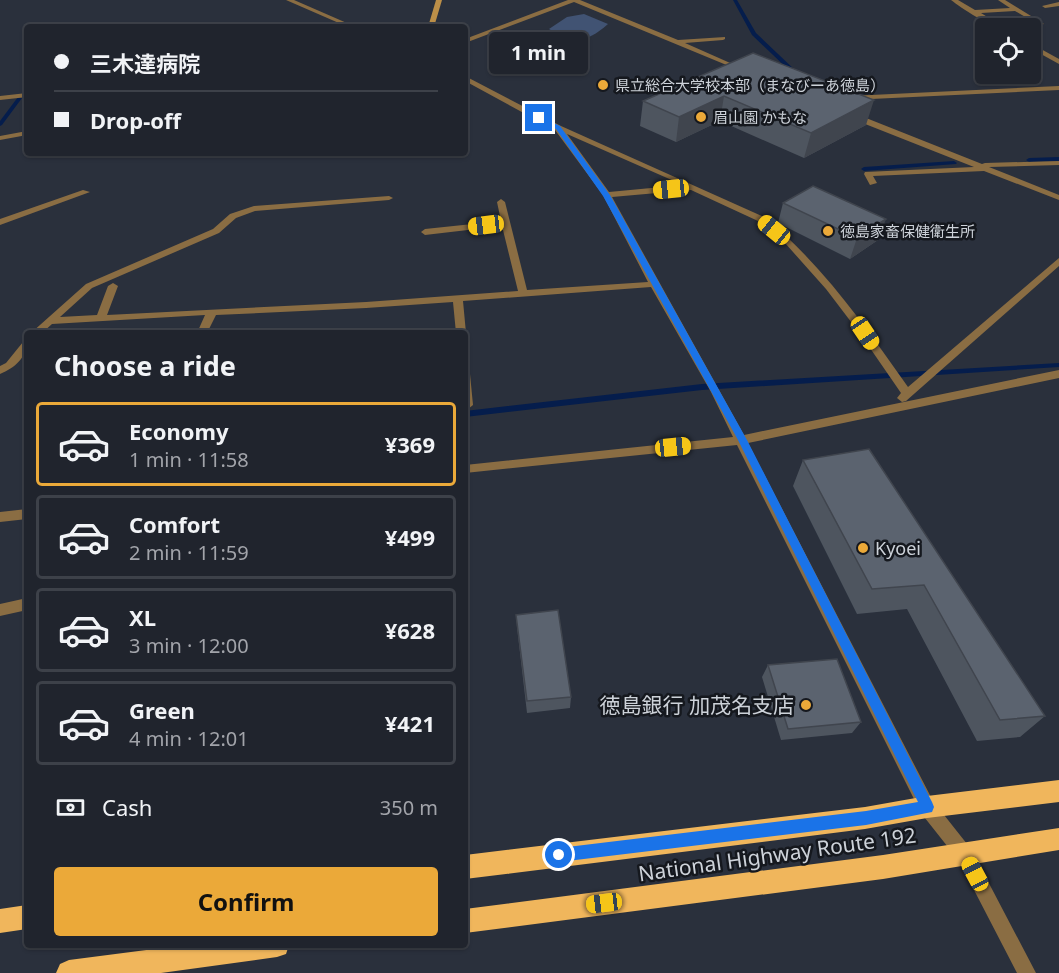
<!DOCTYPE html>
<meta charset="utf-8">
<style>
:root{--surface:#20242d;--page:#2d3039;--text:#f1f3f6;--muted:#a2a4aa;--line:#3d4149;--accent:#eba939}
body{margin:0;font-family:"Noto Sans","Noto Sans JP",sans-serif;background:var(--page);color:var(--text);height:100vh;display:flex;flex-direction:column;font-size:22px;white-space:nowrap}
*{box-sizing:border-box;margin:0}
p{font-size:20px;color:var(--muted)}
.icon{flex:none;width:33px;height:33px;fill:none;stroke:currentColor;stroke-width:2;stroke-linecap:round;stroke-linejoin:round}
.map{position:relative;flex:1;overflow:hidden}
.drawer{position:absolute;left:24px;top:330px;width:444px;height:618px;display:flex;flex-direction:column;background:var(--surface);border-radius:6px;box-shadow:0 2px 4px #0004,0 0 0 2px var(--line)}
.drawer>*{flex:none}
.guide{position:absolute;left:24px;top:24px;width:444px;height:132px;border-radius:6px;box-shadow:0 2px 4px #0004,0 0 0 2px var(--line);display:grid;align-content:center;height:132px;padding:0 30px;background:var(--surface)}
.tools{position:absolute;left:975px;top:18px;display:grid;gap:12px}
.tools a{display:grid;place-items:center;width:66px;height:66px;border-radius:6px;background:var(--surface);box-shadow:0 2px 4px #0004,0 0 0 2px var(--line);font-size:30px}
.end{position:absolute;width:27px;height:27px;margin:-14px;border:8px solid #1a73e8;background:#fff;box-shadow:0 0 0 3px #fff}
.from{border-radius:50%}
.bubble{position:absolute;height:42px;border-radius:6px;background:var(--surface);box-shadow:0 2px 4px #0004,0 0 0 2px var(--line);font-size:20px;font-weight:700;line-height:42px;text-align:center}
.car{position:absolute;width:18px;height:36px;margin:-18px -9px;border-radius:8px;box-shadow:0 0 4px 2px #0007;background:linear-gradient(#f5c518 24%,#345 0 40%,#f5c518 0 76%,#345 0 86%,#f5c518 0)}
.guide b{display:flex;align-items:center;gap:21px;height:57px;font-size:22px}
.guide b+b{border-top:2px solid var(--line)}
.guide i{width:15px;height:15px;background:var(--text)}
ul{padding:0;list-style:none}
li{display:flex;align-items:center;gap:18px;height:84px;margin:0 12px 9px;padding:0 18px;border:3px solid var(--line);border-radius:6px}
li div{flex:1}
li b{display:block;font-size:22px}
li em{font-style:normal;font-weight:700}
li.active{border-color:var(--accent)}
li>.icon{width:54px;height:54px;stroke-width:1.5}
h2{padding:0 30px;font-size:27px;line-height:72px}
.pay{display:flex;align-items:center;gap:15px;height:66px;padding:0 30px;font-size:22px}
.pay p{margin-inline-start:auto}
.cta{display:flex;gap:12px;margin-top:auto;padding:12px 30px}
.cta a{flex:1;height:69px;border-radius:6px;background:var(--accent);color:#111;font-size:24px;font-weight:700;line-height:69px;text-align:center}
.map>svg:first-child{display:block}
.green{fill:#415373}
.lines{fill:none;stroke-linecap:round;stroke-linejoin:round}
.stream{fill:#051d4c;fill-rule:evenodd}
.minor{fill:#8a6d43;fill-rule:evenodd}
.tertiary{fill:#8a6d43;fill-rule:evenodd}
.secondary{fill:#bc8f48;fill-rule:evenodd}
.trunk{fill:#f0b65c;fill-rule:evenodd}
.wall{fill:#4e555f}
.shaded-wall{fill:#40454e}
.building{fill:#5b636f;stroke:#40454e;stroke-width:1.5}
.route{fill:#1a73e8}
.poi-dot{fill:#eba939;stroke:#15181e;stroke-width:2}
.labels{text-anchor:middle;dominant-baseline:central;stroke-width:5;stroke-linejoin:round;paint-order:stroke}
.far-poi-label{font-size:15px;fill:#cdd2d9;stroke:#15181e;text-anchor:start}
.poi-label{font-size:18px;fill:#cdd2d9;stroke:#15181e;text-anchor:start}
.near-poi-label{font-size:21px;fill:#cdd2d9;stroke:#15181e;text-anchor:end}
.near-street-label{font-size:21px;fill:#cdd2d9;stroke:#15181e}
</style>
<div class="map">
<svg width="1059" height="973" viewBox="0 0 1059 973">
<rect width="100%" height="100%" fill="#2a303c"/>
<path class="green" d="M584,14L608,24C586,43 575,44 549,29L567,17Z"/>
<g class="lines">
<path class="stream" d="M733,0H737L756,33L797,72V74H793L752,35Z
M18,97L22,98L2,125L0,126V121Z
M1059,157V161L1029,162L1026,160L1029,158Z
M954,161L957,163L956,164L864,171L861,169L864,167Z
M1059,363V367L702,390L465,417V411L702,384Z"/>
<path class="minor" d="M568,0H580L678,40L725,37V39L723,40L685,43L746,70L741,71L574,2L465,43V39Z
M951,0H958L975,10L1010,8L998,0H1005L1044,24L1039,25L1015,11L981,13L1005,28C993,29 961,8 951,0Z
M1059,2V6L1045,8L1042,6Z
M1030,43L1059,59V64L1030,48Z
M465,76L561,126L764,217C822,264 865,326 908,387L1059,258V266L906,401L902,402L897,398L901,393L861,335L826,289L785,243L758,221L691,190L612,197L744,435L1059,370V378L748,443L933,801L971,849L1036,973H1017L959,861L921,813L737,445L465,473V465L733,437L711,392L651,287L463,301L466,333L465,335V333H456L453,302L366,308L216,315L207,333H197L205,315L52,324L42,333H31L86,284L213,229L230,214L254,206L389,196L393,198L389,200L255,211L236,218L219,233L92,288L60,317L97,315L108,286L113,283L118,286L107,315L366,302L518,291L502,226L425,235L421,232L425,229L501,221L497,202L501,199L505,202L527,290L648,282L603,195L555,130L465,81ZM567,134L683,185L609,192Z
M1059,86V90L850,100L847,98L850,96Z
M27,93V97L0,100V96Z
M850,114H856L982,164L985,163L1059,161V165L989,167L1059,195V200L984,171L873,176L877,183L870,185L864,174L865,172L974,167L850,118Z
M83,190L90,192L0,225V219Z
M27,341C27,357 15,368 0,374V366L6,363L23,342Z
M465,370L470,374L473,405L468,409L465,408Z
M27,509V519L0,522V512Z
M27,598V610L0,616V604Z"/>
<path class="tertiary" d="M286,0H294L356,27H348Z
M27,131V135L0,140V136Z"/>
<path class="secondary" d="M436,0H442L434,27H428Z"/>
<path class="trunk" d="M1059,780V802L927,818L865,829L465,879V855L865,807L927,796Z
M1059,828V850L883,879L465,933V909L883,855Z
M27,905V929L0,933V909Z
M185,945H289L286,954L277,957L161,973H56L60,964L69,960Z"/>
</g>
<path class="wall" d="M753,53L866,125L804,158L720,121L676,142L640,126L643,101Z
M783,203L878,240L850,259L778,223Z
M869,449L1045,716L1020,737L977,741L907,609L857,614L793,486L803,460Z
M516,615L571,697L570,708L527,713L517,627Z
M768,665L861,722L852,733L781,740L762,677Z"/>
<path class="shaded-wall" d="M724,96L720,121L676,142L679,117Z
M874,100L866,125L804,158L811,133Z
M886,219L878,240L850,259L857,238Z"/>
<path class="building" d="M753,53L874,100L811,133L724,96L679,117L643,101Z
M813,186L886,219L857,238L783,203Z
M869,449L1045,716L1000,720L924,585L872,589L803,460Z
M558,610L571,697L527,701L516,615Z
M837,659L861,722L788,729L768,665Z"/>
<path class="route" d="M539,116L560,126L610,195L747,440L932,802L934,807L932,812L866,825L559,862L554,860L552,855L554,850L559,848L866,811L918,802L738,440L603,196L556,129L537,119Z"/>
<g class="poi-dot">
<circle cx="603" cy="85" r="6"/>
<circle cx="701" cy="117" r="6"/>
<circle cx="828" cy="231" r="6"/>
<circle cx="863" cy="548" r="6"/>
<circle cx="806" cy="705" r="6"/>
</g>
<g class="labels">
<g class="far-poi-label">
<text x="615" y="85">県立総合大学校本部（まなびーあ徳島）</text>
<text x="713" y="117">眉山園 かもな</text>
<text x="840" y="231">徳島家畜保健衛生所</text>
</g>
<g class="poi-label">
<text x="875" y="548">Kyoei</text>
</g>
<g class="near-poi-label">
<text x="794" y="705">徳島銀行 加茂名支店</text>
</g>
<g class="near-street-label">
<text transform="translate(777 854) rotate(-8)">National Highway Route 192</text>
</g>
</g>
</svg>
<div class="tools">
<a><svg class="icon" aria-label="locate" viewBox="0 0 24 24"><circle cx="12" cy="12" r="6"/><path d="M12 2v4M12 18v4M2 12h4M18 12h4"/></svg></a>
</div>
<i class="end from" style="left:559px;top:855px"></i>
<i class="end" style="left:539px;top:118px"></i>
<div class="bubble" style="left:489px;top:32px;width:99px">1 min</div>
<i class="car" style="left:671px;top:189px;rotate:264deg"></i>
<i class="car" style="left:486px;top:225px;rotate:263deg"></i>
<i class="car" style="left:774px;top:230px;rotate:309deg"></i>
<i class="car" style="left:865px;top:333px;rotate:146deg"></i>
<i class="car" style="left:673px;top:447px;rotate:84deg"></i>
<i class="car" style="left:975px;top:874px;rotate:332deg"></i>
<i class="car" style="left:604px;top:903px;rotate:263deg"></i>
<div class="guide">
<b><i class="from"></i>三木達病院</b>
<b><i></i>Drop-off</b>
</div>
<section class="drawer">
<h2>Choose a ride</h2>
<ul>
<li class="active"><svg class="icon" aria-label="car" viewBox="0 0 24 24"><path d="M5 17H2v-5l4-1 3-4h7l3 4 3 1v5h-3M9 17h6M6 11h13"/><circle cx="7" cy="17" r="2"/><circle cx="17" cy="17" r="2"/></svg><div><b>Economy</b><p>1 min · 11:58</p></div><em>¥369</em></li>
<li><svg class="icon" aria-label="car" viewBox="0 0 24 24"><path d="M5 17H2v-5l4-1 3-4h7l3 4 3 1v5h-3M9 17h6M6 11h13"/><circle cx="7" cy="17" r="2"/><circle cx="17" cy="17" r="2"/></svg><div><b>Comfort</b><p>2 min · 11:59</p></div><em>¥499</em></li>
<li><svg class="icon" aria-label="car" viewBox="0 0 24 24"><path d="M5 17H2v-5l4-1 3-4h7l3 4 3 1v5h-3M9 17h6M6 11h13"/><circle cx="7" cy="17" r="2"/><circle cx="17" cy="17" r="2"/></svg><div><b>XL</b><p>3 min · 12:00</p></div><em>¥628</em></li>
<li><svg class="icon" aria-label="car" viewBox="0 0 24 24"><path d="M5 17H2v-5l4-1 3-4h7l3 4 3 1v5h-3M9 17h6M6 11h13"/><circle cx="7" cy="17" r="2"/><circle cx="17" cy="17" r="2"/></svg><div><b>Green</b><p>4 min · 12:01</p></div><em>¥421</em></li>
</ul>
<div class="pay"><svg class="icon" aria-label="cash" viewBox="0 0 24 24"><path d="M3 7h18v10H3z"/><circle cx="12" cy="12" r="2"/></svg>Cash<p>350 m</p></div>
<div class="cta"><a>Confirm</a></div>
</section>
</div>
